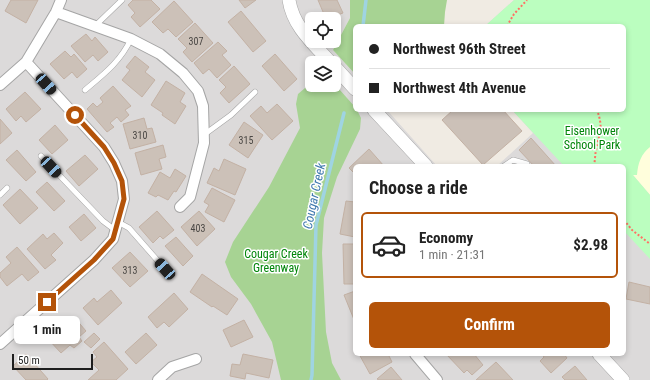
<!DOCTYPE html>
<meta charset="utf-8">
<style>
:root{--surface:#fff;--page:#f6f6f6;--text:#222;--muted:#767676;--line:#e0e0e0;--accent:#b45309}
body{margin:0;font-family:"Roboto Condensed",sans-serif;background:var(--page);color:var(--text);height:100vh;display:flex;flex-direction:column;font-size:15px;white-space:nowrap}
*{box-sizing:border-box;margin:0}
p{font-size:13px;color:var(--muted)}
.icon{flex:none;width:22px;height:22px;fill:none;stroke:currentColor;stroke-width:2;stroke-linecap:round;stroke-linejoin:round}
.map{position:relative;flex:1;overflow:hidden}
.drawer{position:absolute;left:353px;top:164px;width:273px;height:192px;display:flex;flex-direction:column;background:var(--surface);border-radius:6px;box-shadow:0 2px 6px #0003}
.drawer>*{flex:none}
.hud{position:absolute;left:353px;top:24px;width:273px;height:88px;border-radius:6px;box-shadow:0 2px 6px #0003;display:grid;align-content:center;height:88px;padding:0 16px;background:var(--surface)}
.buttons{position:absolute;left:305px;top:12px;display:grid;gap:8px}
.buttons a{display:grid;place-items:center;width:36px;height:36px;border-radius:6px;background:var(--surface);box-shadow:0 2px 6px #0003;font-size:20px}
.scale{position:absolute;left:12px;bottom:10px;width:81px;box-sizing:border-box;padding-left:4px;border:2px solid #1e1e1e;border-top:0;font-size:11px;line-height:14px;white-space:nowrap;color:#1e1e1e;-webkit-text-stroke:3px #fff;paint-order:stroke}
.end{position:absolute;width:18px;height:18px;margin:-9px;border:5px solid #b45309;background:#fff;box-shadow:0 0 0 2px #fff}
.from{border-radius:50%}
.bubble{position:absolute;height:28px;border-radius:6px;background:var(--surface);box-shadow:0 2px 6px #0003;font-size:13px;font-weight:700;line-height:28px;text-align:center}
.car{position:absolute;width:12px;height:24px;margin:-12px -6px;border-radius:5px;box-shadow:0 0 3px 1px #0007;background:linear-gradient(#222 24%,#8ab4d8 0 40%,#222 0 76%,#8ab4d8 0 86%,#222 0)}
.hud b{display:flex;align-items:center;gap:14px;height:38px;font-size:15px}
.hud b+b{border-top:1px solid var(--line)}
.hud i{width:10px;height:10px;background:var(--text)}
ul{padding:0;list-style:none}
li{display:flex;align-items:center;gap:12px;height:66px;margin:0 8px 6px;padding:0 8px;border:2px solid var(--line);border-radius:6px}
li div{flex:1}
li b{display:block;font-size:15px}
li em{font-style:normal;font-weight:700}
li.selected{border-color:var(--accent)}
li>.icon{width:36px;height:36px;stroke-width:1.5}
h2{padding:0 16px;font-size:18px;line-height:48px}
.primary-button{display:flex;gap:8px;margin-top:auto;padding:8px 16px}
.primary-button a{flex:1;height:46px;border-radius:6px;background:var(--accent);color:#fff;font-size:16px;font-weight:700;line-height:46px;text-align:center}
.map>svg:first-child{display:block}
.residential{fill:#dcdada;fill-rule:evenodd}
.education{fill:#fffedc}
.forest{fill:#a7d393}
.park{fill:#bbfebf}
.lines{fill:none;stroke-linecap:round;stroke-linejoin:round}
.stream{stroke:#9fd4e2;stroke-width:3.5}
.building{fill:#ccc1b8;stroke:#c3b1a4}
.service-casing{stroke:#a5a5a5;stroke-width:6}
.minor-casing{stroke:#a5a5a5;stroke-width:12}
.tertiary-casing{stroke:#a5a5a5;stroke-width:14}
.path{stroke:#ff7164;stroke-width:2;stroke-dasharray:2 2;stroke-linecap:butt}
.service{stroke:#fff;stroke-width:5}
.minor{stroke:#fff;stroke-width:10}
.tertiary{stroke:#fff;stroke-width:13}
.route{stroke:#b45309;stroke-width:5}
.labels{text-anchor:middle;dominant-baseline:central;stroke-width:3;stroke-linejoin:round;paint-order:stroke}
.number-label{font-size:10px;fill:#4a4744}
.park-label{font-size:12px;fill:#01860a;stroke:#fff}
.water-label{font-size:13px;font-style:italic;fill:#3f79ae;stroke:#fff}
</style>
<div class="map">
<svg width="650" height="380" viewBox="0 0 650 380">
<rect width="100%" height="100%" fill="#f0ebe3"/>
<path class="residential" d="M0,0H350V18L333,50L355,74V110H387L437,166H355V354H624V166H497L533,133L512,110H624V26H485L514,0H650V380H0ZM312,19H334V41H312ZM312,63H334V85H312Z"/>
<path class="education" d="M650,144V195L625,166Z"/>
<path class="forest" d="M350,0H447L445,12L444,26H355V74L333,50L350,18Z
M312,82V85H333L339,89L355,107V110H357L361,118L360,129L337,177L324,218L322,253L326,332L332,363L341,380H281L272,342L251,304L231,277L225,262L233,242L269,187L300,128L296,104L298,94Z"/>
<path class="park" d="M514,0H650V147C641,154 638,163 637,175H633L650,195V259L624,231V166H564L512,110H624V26H485Z"/>
<g class="lines">
<path class="stream" d="M363,26L366,0
M311,380L312,375L316,225L344,113"/>
</g>
<path class="building" d="M11,0H38L26,23L5,11Z
M133,0H151L160,9L140,27L131,17L135,13L128,5Z
M239,0H256L245,8Z
M318,0H337L343,13L326,19Z
M174,1L193,22L176,37L168,29L163,33L152,22Z
M241,11L266,41L253,52L228,22Z
M195,23L213,43L192,62L183,52L187,48L178,39Z
M86,34L92,41L95,37L108,52L98,61L93,55L85,62L71,46Z
M218,42L227,51L222,55L231,65L217,78L209,69L203,74L194,63Z
M65,51L71,57L74,54L87,69L77,78L72,72L64,79L50,64Z
M275,54L297,79L284,91L262,66Z
M135,56L149,67L145,72L155,80L142,97L122,80L130,70L126,67Z
M234,66L250,84L229,103L220,93L226,87L219,80Z
M166,81L185,93L180,102L186,106L175,124L162,115L163,113L151,105Z
M113,86L131,106L125,110L129,115L121,122L117,117L110,123L114,127L107,132L87,109L93,103L97,107L103,102L100,98Z
M25,92L41,109L26,122L21,116L16,121L6,109Z
M277,104L293,121L272,140L250,116L261,106L267,113Z
M453,110H503L522,131L483,165L442,120Z
M144,118L147,129L152,128L156,142L130,149L123,124Z
M0,119L12,133L0,144Z
M244,122L263,135L248,158L229,145Z
M55,125L68,140L52,154L39,140Z
M531,138L556,166H534L519,150Z
M163,145L166,157L159,159L162,169L141,175L135,153Z
M369,149L384,166H355V174L349,168Z
M17,150L36,172L26,181L6,160Z
M85,155L98,169L79,186L66,171Z
M224,159L246,169L235,195L207,183L214,168L219,171Z
M175,169L186,176L176,192L174,191L168,200L158,195L156,197L148,193L160,172L170,178Z
M47,182L65,201L54,211L36,192Z
M212,188L235,200L224,222L205,212L209,205L204,202Z
M20,189L38,208L20,224L3,205Z
M346,201L355,202V237L340,234Z
M157,211L174,230L163,239L160,236L153,243L139,227Z
M199,211L215,229L197,246L181,227Z
M84,214L96,228L81,241L69,227Z
M54,233L63,243L51,255L56,260L45,269L27,249L43,234L47,239Z
M176,237L193,256L183,266L165,246Z
M343,244H355V284H344Z
M17,247L39,272L28,281L22,274L7,286L0,277V273L11,263L6,257Z
M130,252L148,271L130,287L112,268Z
M202,274L238,299L227,315L213,306L212,307L190,292Z
M629,282L650,287V304L626,299Z
M111,290L122,303L98,325L83,308L94,298L97,302Z
M355,291V322L344,295Z
M174,293L188,309L169,327L164,322L157,328L148,317Z
M74,317L86,331L79,337L82,341L74,348L70,345L61,353L48,339Z
M244,320L253,337L231,347L223,330Z
M94,333L100,339L91,348L84,342Z
M146,333L157,345L136,364L125,352Z
M104,342L128,369L116,380H88L99,370L91,362L97,357L93,352Z
M26,354L48,379L47,380H26L13,366Z
M243,354L273,360L269,378L246,373L245,379L230,376L232,364L240,365Z
M359,354H388L392,362L370,374Z
M446,354H474L483,365L472,375L467,370L464,373Z
M542,354H564L567,358L551,373L540,361L544,357Z
M496,362L513,380H476Z
M575,366L587,380H565L562,377Z
M391,367L402,380H379L377,379Z"/>
<g class="lines">
<defs>
<path id="service" d="M95,26L122,0
M85,90C104,74 120,62 131,39
M205,134L231,115L255,92
M41,156L103,221L115,230
M504,166L513,160L527,164
M0,195L7,188
M118,222L129,228L165,269"/>
<path id="minor" d="M56,12L131,39L160,54L183,73L198,91L203,106L204,143L190,197L180,207
M0,85L26,62L56,12L61,0
M0,344L94,260L113,239L124,199L122,181L114,163L104,147L26,62
M415,354L437,380
M158,380L172,367L196,359"/>
<path id="tertiary" d="M289,0C293,27 314,44 331,63
M334,66L355,89
M374,110L426,166
M599,354L623,380"/>
</defs>
<use href="#service" class="service-casing"/>
<use href="#minor" class="minor-casing"/>
<use href="#tertiary" class="tertiary-casing"/>
<path class="path" d="M507,26L514,14L527,0
M594,166C595,161 595,155 596,150C599,133 604,129 597,110
M624,220L632,230L650,244"/>
<use href="#service" class="service"/>
<use href="#minor" class="minor"/>
<use href="#tertiary" class="tertiary"/>
</g>
<g class="lines">
<path class="route" d="M47,302L94,260L113,239L124,199L122,181L114,163L104,147L75,115"/>
</g>
<g class="labels">
<g class="number-label">
<text x="196" y="41">307</text>
<text x="140" y="135">310</text>
<text x="246" y="140">315</text>
<text x="198" y="228">403</text>
<text x="130" y="270">313</text>
</g>
<g class="park-label">
<text x="592" y="131">Eisenhower<tspan x="592" dy="14">School Park</tspan></text>
<text x="276" y="254">Cougar Creek<tspan x="276" dy="14">Greenway</tspan></text>
</g>
<g class="water-label">
<text transform="translate(314 196) rotate(-78)">Cougar Creek</text>
</g>
</g>
</svg>
<div class="buttons">
<a><svg class="icon" aria-label="locate" viewBox="0 0 24 24"><circle cx="12" cy="12" r="6"/><path d="M12 2v4M12 18v4M2 12h4M18 12h4"/></svg></a>
<a><svg class="icon" aria-label="layers" viewBox="0 0 24 24"><path d="M12 4l9 5-9 5-9-5zM3 14l9 5 9-5"/></svg></a>
</div>
<div class="scale">50 m</div>
<i class="end from" style="left:75px;top:115px"></i>
<i class="end" style="left:47px;top:302px"></i>
<div class="bubble" style="left:14px;top:316px;width:66px">1 min</div>
<i class="car" style="left:46px;top:84px;rotate:138deg"></i>
<i class="car" style="left:51px;top:167px;rotate:137deg"></i>
<i class="car" style="left:165px;top:269px;rotate:318deg"></i>
<div class="hud">
<b><i class="from"></i>Northwest 96th Street</b>
<b><i></i>Northwest 4th Avenue</b>
</div>
<section class="drawer">
<h2>Choose a ride</h2>
<ul>
<li class="selected"><svg class="icon" aria-label="car" viewBox="0 0 24 24"><path d="M5 17H2v-5l4-1 3-4h7l3 4 3 1v5h-3M9 17h6M6 11h13"/><circle cx="7" cy="17" r="2"/><circle cx="17" cy="17" r="2"/></svg><div><b>Economy</b><p>1 min · 21:31</p></div><em>$2.98</em></li>
</ul>
<div class="primary-button"><a>Confirm</a></div>
</section>
</div>
